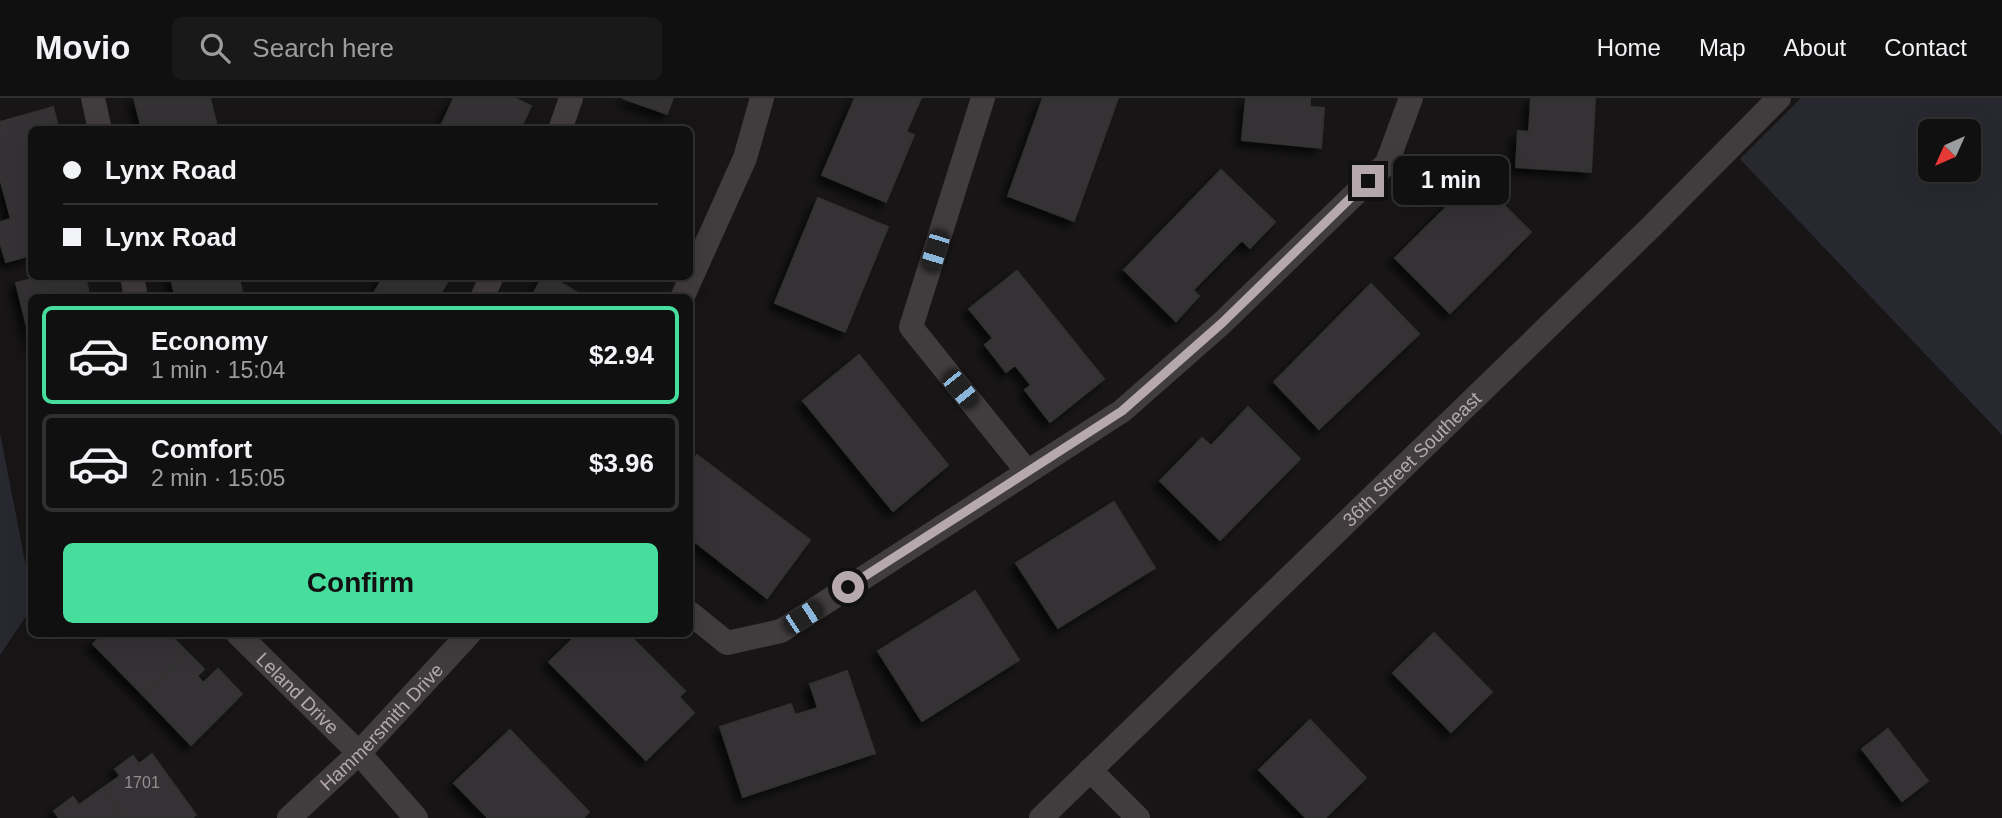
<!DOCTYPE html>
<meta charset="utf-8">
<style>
:root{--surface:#111010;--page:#1a1919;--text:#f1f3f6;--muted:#9c9d9f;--line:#303030;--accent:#47de9d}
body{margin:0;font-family:Arial,sans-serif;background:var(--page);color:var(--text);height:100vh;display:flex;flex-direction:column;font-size:26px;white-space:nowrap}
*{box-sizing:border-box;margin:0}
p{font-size:23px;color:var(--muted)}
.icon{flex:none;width:38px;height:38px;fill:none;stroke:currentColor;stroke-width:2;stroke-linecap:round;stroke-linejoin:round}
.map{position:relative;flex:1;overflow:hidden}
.drawer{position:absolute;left:28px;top:196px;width:665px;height:343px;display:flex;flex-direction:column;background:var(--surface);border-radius:10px;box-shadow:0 7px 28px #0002,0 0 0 2px var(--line)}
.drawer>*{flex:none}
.hud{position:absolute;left:28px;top:28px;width:665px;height:154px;border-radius:10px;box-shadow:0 7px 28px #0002,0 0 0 2px var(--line);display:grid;align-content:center;height:154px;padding:0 35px;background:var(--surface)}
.needle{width:46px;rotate:225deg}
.tools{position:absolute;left:1918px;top:21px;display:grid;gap:14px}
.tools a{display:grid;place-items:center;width:63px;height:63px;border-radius:10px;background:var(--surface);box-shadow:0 7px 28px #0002,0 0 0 2px var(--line);font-size:35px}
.end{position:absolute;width:32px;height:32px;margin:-16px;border:9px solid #b6a9ae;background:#111;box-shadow:0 0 0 4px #111}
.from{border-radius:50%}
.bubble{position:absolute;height:49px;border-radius:10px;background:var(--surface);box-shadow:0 7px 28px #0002,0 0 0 2px var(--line);font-size:23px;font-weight:700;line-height:49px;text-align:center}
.car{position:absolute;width:21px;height:42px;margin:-21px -10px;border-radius:9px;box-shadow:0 0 5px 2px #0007;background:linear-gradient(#222 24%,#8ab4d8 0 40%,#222 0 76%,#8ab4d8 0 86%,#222 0)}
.hud b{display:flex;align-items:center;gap:24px;height:66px;font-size:26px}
.hud b+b{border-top:2px solid var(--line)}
.hud i{width:18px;height:18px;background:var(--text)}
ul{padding:12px 0 0;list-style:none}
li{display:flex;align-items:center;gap:21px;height:98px;margin:0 14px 10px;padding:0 21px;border:4px solid var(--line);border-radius:10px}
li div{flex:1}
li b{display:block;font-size:26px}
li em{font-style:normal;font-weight:700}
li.on{border-color:var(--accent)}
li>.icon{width:63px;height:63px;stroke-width:1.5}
.action{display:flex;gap:14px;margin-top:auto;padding:14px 35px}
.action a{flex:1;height:80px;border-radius:10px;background:var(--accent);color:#111;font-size:28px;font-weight:700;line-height:80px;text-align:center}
header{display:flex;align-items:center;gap:42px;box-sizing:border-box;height:98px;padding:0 35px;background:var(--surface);border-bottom:2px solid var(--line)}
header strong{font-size:33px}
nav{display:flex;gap:38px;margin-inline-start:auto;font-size:24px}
.search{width:490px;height:63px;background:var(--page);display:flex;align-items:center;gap:18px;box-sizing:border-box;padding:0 24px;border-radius:10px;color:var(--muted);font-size:26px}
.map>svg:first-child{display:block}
.green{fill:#282830;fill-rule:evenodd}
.building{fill:#363334;stroke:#333030;stroke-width:2;filter:url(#shadow)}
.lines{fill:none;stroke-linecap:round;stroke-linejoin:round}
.minor{stroke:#413c3d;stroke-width:24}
.route{stroke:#b6a9ae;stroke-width:9}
.labels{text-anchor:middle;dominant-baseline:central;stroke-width:6;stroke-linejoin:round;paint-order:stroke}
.number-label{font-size:16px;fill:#968c90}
.street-label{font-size:19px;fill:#b6a9ae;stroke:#121011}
</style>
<header>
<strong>Movio</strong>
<div class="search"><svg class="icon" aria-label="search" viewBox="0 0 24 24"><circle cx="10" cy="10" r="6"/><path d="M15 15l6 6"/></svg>Search here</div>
<nav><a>Home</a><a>Map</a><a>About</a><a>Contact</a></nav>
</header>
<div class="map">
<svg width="2002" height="720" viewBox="0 0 2002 720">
<defs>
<filter id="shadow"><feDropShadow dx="-6" dy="6" stdDeviation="3.5" flood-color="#0009"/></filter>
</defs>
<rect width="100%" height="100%" fill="#171516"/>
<path class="green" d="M1801,0H2002V337L1740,61ZM1930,33H1969V72H1930Z
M0,335L32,499L31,511L0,557Z"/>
<path class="building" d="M134,0H210L218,32H142Z
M454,0H514L531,8L520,32H439Z
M622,0H673L667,16Z
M855,0H921L906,34L914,37L886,104L822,77Z
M1043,0H1118L1074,123L1008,98Z
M1246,0H1310V9L1324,10L1321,50L1242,42Z
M1531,0H1595L1591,74L1516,69L1518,33L1529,34Z
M53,9L59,32H32V157L6,164L0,144V124L11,121L0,80V24Z
M1221,72L1275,124L1250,150L1242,142L1193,192L1199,198L1176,223L1124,172Z
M1476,80L1531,134L1450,215L1395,160Z
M818,100L888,129L845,234L775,205Z
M1017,173L1104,281L1050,324L1025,292L1031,287L1015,267L1006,274L985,247L993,240L969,211Z
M43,178H85L90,200H32V249L16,185Z
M170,178H238L244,200H176Z
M384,178H451L438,200H371Z
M543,178H550L586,200H531Z
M1371,186L1419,236L1319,331L1274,284Z
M859,257L948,367L893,413L803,303Z
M1248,309L1300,361L1220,442L1160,383L1202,340L1211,348Z
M697,357L810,442L767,500L690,440V367Z
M1114,404L1155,470L1058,530L1016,465Z
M975,493L1019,562L922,623L878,553Z
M1434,535L1492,594L1451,634L1393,575Z
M103,536H156L161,540L169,536L187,554L143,597L93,546Z
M578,536H628L685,593L679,599L694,615L646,662L549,564Z
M187,554L204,571L197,578L203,585L218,571L242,596L191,647L143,597Z
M847,573L875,655L743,699L720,629L791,606L795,617L818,610L810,586Z
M1310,622L1366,680L1325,720H1306L1259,672Z
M1888,631L1928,683L1902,703L1862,651Z
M510,632L589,714L583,720H488L454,685Z
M152,656L196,717L192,720H124L103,690L120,678L115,671L133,658L139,666Z
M103,690L124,720H59L54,713L73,699L79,707Z"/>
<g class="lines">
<g class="minor">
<path d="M93,0L100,32"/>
<path d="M983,0L911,229L1026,372"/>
<path d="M560,32L571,0"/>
<path d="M132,178L136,200"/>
<path d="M482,200L492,178"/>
<path d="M682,200L745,60L762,0"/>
<path d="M690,515L727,545L781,533L1122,313L1222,225L1387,65L1411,0"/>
<path id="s1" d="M238,536L359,655L416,720"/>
<path d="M1090,672L1138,720"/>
<path id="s2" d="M289,720L359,655L469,536"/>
<path id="s3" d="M1041,720L1651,129L1779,0"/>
</g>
</g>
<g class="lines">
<path class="route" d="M848,489L1122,313L1222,225L1368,83"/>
</g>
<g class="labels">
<g class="number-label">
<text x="142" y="684">1701</text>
</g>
<g class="street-label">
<text stroke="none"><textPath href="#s3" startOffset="516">36th Street Southeast</textPath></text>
<text stroke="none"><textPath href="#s1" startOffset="84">Leland Drive</textPath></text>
<text stroke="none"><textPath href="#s2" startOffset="130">Hammersmith Drive</textPath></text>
</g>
</g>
</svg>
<div class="tools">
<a><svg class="needle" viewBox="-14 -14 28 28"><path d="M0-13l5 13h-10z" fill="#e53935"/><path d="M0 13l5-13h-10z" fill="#9c9d9f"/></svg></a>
</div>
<i class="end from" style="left:848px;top:489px"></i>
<i class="end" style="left:1368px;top:83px"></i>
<div class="bubble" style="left:1393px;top:58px;width:116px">1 min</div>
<i class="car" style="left:935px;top:153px;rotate:197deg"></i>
<i class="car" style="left:960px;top:291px;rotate:141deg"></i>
<i class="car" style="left:803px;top:519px;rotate:57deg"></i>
<div class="hud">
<b><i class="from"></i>Lynx Road</b>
<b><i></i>Lynx Road</b>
</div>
<section class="drawer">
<ul>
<li class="on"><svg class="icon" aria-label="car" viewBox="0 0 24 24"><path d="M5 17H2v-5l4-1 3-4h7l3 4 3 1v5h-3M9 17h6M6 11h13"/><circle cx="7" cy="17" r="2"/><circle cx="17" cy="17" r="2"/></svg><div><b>Economy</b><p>1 min · 15:04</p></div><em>$2.94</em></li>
<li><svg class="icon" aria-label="car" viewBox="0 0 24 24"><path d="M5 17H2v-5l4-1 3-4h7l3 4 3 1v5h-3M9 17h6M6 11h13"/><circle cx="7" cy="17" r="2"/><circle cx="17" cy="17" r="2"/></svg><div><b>Comfort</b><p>2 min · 15:05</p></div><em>$3.96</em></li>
</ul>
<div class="action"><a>Confirm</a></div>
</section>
</div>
